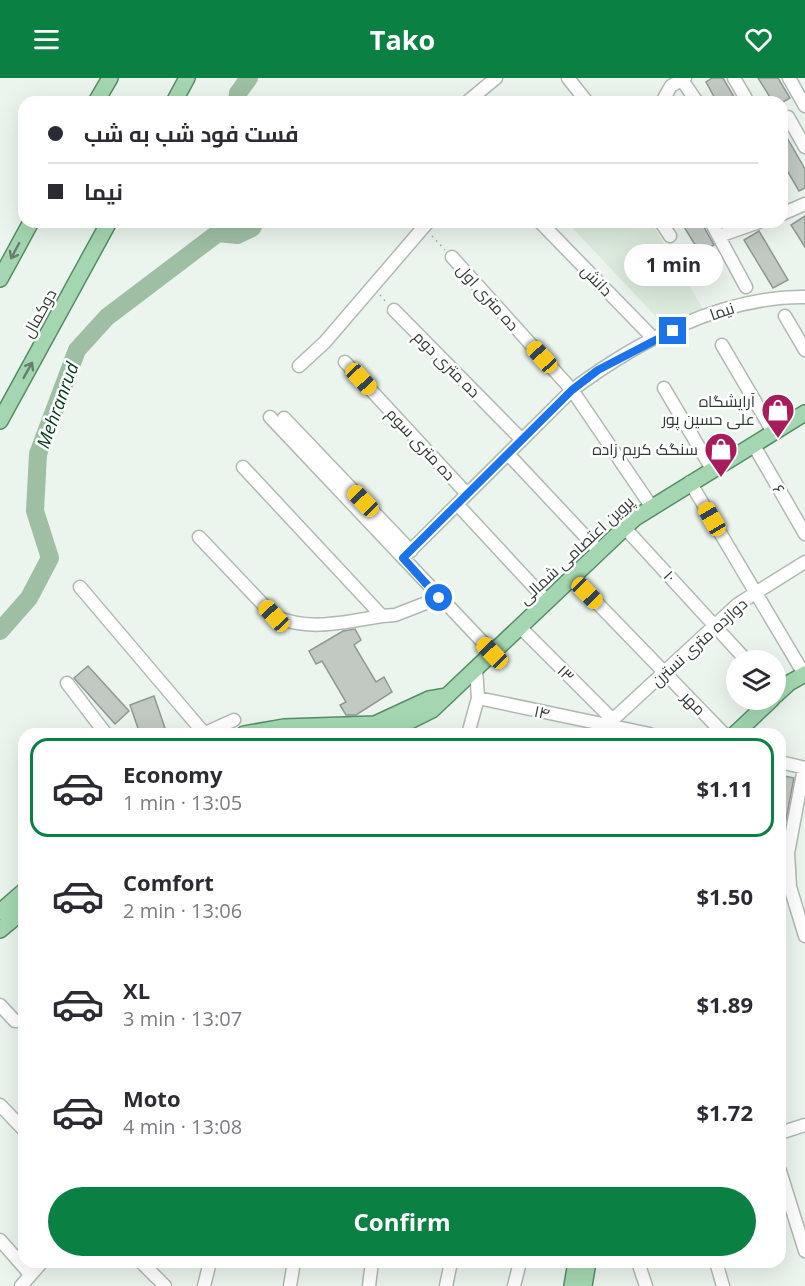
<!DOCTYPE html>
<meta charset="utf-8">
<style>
:root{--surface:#fff;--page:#f7f7f7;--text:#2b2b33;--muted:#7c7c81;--line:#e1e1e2;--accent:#0b8043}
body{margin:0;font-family:"Open Sans",Cairo,sans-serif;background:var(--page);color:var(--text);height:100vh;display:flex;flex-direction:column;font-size:22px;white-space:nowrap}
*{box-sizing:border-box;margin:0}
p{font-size:20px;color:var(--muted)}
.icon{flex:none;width:33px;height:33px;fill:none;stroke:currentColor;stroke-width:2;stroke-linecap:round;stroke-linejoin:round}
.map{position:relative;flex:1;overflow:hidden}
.drawer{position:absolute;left:18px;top:650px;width:768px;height:540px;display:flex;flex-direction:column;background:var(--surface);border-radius:18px;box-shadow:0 6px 24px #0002}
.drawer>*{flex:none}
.top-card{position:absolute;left:18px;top:18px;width:770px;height:132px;border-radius:18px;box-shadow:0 6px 24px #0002;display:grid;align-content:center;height:132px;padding:0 30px;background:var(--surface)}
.tools{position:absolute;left:726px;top:572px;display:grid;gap:12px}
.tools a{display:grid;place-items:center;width:60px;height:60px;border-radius:50%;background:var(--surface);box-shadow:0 6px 24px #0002;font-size:30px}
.end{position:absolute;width:27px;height:27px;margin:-14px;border:8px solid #1a73e8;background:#fff;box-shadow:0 0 0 3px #fff}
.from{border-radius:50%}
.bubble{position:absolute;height:42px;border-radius:21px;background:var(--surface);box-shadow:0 6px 24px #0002;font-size:20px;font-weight:700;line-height:42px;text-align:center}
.car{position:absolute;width:18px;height:36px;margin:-18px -9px;border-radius:8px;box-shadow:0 0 4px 2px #0007;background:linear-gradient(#f5c518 24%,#345 0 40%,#f5c518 0 76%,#345 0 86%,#f5c518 0)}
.top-card b{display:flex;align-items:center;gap:21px;height:57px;font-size:22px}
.top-card b+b{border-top:2px solid var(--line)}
.top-card i{width:15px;height:15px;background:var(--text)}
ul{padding:10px 0 0;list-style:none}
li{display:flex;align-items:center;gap:18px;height:99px;margin:0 12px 9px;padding:0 18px;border:3px solid transparent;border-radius:18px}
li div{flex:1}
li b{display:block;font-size:22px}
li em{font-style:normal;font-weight:700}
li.active{border-color:var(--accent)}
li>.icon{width:54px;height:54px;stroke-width:1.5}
.action{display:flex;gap:12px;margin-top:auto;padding:12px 30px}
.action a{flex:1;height:69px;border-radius:36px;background:var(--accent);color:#fff;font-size:24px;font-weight:700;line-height:69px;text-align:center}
header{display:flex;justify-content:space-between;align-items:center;height:78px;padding:0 30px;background:var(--accent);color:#fff;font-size:27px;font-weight:700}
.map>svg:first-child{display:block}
.built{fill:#dcebde}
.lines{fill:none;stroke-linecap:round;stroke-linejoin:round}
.river{stroke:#9ebfa4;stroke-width:18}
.building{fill:#c1c9c2;stroke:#909892;stroke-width:1.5}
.minor-casing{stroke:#b1b9b2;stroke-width:15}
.major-casing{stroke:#568e64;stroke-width:18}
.path{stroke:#9ea5a0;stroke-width:1.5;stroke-dasharray:1.5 4.5;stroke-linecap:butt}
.minor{stroke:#fff;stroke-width:12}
.major{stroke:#a4d7b1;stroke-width:15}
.oneway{stroke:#67806d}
.route{stroke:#1a73e8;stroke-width:8}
.labels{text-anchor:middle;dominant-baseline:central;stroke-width:5;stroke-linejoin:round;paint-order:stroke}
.street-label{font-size:16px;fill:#353936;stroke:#fdfffe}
.poi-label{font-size:16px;fill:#353936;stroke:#fdfffe;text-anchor:end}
.water-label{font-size:18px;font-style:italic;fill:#003a17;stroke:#fdfffe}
</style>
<header><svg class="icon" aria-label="menu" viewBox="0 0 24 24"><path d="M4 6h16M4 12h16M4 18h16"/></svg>Tako<svg class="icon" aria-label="heart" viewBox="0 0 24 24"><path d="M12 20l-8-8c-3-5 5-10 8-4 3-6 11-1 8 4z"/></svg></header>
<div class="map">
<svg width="805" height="1208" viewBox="0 0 805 1208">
<rect width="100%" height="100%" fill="#ebf4ed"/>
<path class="built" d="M567,144H651L703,231L663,246Z"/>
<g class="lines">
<path class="river" d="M237,24L238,15L249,0
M0,553L29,520L50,480L35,433L38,376L77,272L107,239L218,155L237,157L252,150L255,144"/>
</g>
<path class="building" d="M712,0H723L737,24H717L706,4Z
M758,0H778L790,20L783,24H773Z
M782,51L805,91V110L799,113L782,84Z
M805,138V169L791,147Z
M681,144H701L714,167L700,175Z
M759,153L788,202L773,210L744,162Z
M355,551L361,562L354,567L376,604L384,599L392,614L356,637H346L340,627L346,624L322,583L316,586L309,573L343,553Z
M88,588L129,633L115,646L74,600Z
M154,618L167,656H140L130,627Z
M780,697L794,700L780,773Z"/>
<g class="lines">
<defs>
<path id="minor" d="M568,0L587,24
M734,0L748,24
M789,0L805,28
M682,2L697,24
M467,24L496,0
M662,24L671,8L685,0
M788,39L805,69
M782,136L805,126
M540,144L654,261
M661,144L670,158
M711,144L746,209
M719,158L759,144
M452,179L572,312L651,428
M394,232L522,362
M785,238L805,272
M722,267L773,354
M345,284L467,416
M299,288L325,264L428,144
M664,310L712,391
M270,339L493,575
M284,340L411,473
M753,366L805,456
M509,377L599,473
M243,389L382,538L395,537L439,520
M690,404L804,596
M457,426L547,523
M624,449L746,582
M199,459L274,538C309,554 345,544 382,538
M403,480L572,312C638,263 722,218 805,219
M572,499L724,656
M80,509L204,655
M520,549L613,642
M67,605L106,656
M478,620L650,656
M203,656L234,642
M468,656L478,620L476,591
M605,656L607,647L738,526L805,484
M780,684L805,690
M804,690L788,775L790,809L805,858
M0,927L15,943H24
M0,1027L24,1052
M780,1055L805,1047
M780,1093L805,1173
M0,1162L30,1196
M141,1184L165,1208
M638,1184L646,1208
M716,1184L723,1208
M21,1208L42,1184
M204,1208L210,1184
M290,1208L294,1184
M369,1208L372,1184
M446,1208L451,1184
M514,1208L520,1184"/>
<path id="major" d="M96,24L110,0
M174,24L187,0
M0,201L31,144
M0,343L109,144
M776,617L789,605L805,596
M244,656L284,649L375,646L429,621L447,618
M384,656L432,632L635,440L805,335
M735,656L772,621
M0,834L24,813
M0,852L24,832
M572,1208L576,1184
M584,1208L588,1184"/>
</defs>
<use href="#minor" class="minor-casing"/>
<use href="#major" class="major-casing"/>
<path class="path" d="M432,158L445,172
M380,217L387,225"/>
<use href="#minor" class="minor"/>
<use href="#major" class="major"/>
</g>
<defs><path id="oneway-shaft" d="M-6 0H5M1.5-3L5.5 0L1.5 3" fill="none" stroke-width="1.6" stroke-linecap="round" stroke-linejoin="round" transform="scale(1.5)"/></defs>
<g class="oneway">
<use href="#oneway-shaft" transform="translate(15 173) rotate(118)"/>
<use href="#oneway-shaft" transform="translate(28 292) rotate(-61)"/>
</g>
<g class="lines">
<path class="route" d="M439,520L403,480L572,312L598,292L673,253"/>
</g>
<defs>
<symbol id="shop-pin" viewBox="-11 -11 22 30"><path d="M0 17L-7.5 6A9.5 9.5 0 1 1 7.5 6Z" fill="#a91c5b" stroke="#fdfffe"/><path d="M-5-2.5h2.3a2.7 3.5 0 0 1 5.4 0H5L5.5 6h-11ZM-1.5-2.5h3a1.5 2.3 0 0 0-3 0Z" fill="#fff"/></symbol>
</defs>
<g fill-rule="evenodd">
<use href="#shop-pin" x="759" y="313" width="38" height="52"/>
<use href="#shop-pin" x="702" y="352" width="38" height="52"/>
</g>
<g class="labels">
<g class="street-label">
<text transform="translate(597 202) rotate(46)">دانش</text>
<text transform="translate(488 219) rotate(48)">ده متری اول</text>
<text transform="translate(722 233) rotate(-19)">نیما</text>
<text transform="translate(39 235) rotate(-61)">دوکمال</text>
<text transform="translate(447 286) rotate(45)">ده متری دوم</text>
<text transform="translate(421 366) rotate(47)">ده متری سوم</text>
<text transform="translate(779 411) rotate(60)">۶</text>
<text transform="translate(576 472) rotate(-43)">پروین اعتصامی شمالی</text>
<text transform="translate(670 498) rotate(47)">۱۰</text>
<text transform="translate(699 564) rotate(-42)">دوازده متری نسترن</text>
<text transform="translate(566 595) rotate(45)">۱۳</text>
<text transform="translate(694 625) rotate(46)">مهر</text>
<text transform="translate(542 634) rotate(12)">۱۴</text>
</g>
<g class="poi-label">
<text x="755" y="323">آرایشگاه<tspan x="755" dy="18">علی حسین پور</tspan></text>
<text x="698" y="371">سنگک کریم زاده</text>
</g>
<g class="water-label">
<text transform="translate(57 327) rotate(-70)">Mehranrud</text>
</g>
</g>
</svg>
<div class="tools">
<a><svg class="icon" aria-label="layers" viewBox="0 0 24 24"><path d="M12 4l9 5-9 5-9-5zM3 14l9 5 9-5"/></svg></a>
</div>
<i class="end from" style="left:439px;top:520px"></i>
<i class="end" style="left:673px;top:253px"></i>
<div class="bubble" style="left:624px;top:166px;width:99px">1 min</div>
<i class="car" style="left:542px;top:279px;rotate:318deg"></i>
<i class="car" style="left:361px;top:301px;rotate:137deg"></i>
<i class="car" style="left:363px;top:423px;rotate:316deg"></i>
<i class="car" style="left:712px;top:441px;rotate:330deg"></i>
<i class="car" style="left:587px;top:515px;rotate:136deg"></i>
<i class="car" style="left:274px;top:538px;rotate:317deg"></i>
<i class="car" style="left:492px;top:575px;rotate:316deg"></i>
<div class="top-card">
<b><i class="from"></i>فست فود شب به شب</b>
<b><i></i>نیما</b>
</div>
<section class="drawer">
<ul>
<li class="active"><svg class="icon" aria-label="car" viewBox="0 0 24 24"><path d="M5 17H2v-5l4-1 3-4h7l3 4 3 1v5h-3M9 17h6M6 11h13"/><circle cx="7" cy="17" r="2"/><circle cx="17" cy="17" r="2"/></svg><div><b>Economy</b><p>1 min · 13:05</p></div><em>$1.11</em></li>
<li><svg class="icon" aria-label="car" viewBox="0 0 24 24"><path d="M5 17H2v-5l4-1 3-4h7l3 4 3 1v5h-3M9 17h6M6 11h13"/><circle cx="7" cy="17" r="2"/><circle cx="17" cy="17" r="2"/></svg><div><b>Comfort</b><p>2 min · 13:06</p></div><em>$1.50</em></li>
<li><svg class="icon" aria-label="car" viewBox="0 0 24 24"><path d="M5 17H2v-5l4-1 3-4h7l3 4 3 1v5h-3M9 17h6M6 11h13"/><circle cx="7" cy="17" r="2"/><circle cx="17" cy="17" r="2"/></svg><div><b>XL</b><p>3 min · 13:07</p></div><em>$1.89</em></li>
<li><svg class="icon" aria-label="car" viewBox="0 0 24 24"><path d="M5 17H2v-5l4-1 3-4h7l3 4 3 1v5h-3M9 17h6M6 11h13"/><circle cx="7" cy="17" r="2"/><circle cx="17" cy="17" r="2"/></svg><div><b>Moto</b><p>4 min · 13:08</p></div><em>$1.72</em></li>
</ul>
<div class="action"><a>Confirm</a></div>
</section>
</div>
